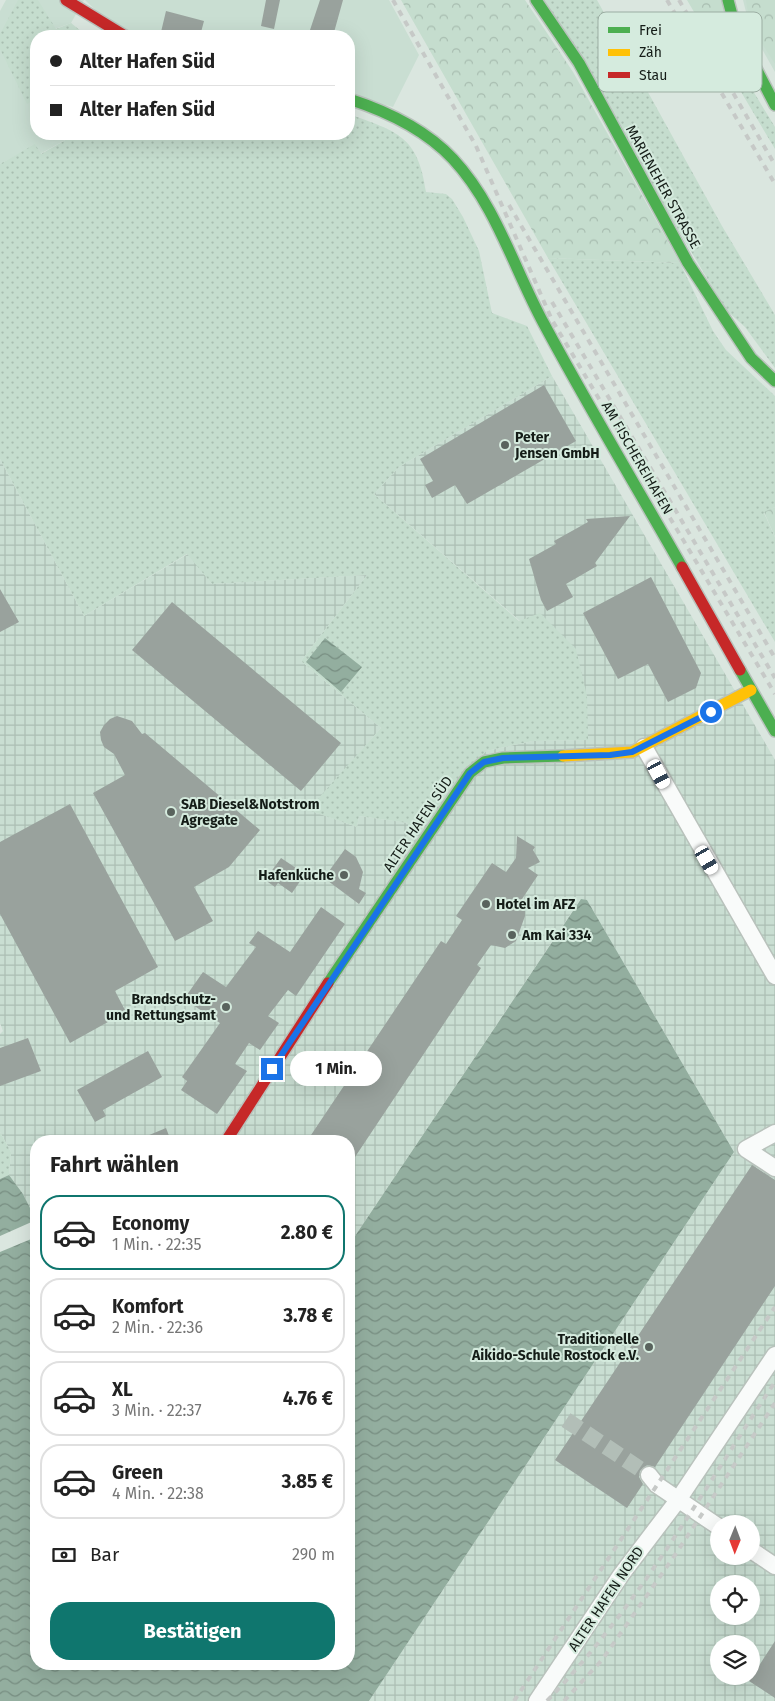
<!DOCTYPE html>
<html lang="de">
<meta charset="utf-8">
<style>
:root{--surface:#fff;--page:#f2f2f2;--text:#222;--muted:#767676;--line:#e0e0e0;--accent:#0f766e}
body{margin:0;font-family:"Fira Sans",sans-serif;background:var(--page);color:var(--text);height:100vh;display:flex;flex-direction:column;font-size:19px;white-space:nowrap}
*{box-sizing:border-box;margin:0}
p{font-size:16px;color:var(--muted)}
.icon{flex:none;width:28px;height:28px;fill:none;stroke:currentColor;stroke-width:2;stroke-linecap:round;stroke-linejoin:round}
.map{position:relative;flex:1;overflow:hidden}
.details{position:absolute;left:30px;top:1135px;width:325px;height:535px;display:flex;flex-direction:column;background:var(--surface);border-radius:20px;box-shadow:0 5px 20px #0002}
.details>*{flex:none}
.guide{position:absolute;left:30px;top:30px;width:325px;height:110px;border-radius:20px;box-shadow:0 5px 20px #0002;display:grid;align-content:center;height:110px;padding:0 20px;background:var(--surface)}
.needle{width:32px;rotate:181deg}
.buttons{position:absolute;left:710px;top:1515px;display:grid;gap:10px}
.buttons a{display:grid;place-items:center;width:50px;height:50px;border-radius:50%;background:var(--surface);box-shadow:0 5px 20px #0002;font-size:25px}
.end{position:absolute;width:22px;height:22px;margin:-11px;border:6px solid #1a73e8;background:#fff;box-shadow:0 0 0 2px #fff}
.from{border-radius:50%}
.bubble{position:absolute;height:35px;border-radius:18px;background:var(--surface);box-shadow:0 5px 20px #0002;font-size:16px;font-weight:700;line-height:35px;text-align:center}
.car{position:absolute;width:15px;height:30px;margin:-15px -8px;border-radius:6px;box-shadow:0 0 4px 1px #0007;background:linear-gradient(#fff 24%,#345 0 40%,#fff 0 76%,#345 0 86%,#fff 0)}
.guide b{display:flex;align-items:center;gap:18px;height:48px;font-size:19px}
.guide b+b{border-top:1px solid var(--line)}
.guide i{width:12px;height:12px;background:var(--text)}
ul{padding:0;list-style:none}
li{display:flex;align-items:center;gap:15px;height:75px;margin:0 10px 8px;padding:0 10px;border:2px solid var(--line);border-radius:20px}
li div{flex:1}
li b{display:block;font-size:19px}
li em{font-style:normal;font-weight:700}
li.selected{border-color:var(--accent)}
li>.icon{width:45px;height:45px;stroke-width:1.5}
h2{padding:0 20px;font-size:22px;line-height:60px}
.pay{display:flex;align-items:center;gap:12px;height:55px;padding:0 20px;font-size:19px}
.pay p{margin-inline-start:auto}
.primary-button{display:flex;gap:10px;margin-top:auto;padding:10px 20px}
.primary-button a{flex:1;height:58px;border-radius:20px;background:var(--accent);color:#fff;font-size:20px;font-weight:700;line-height:58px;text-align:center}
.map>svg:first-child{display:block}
.built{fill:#c9ded2}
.industrial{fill:url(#industrial-grid);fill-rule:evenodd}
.grass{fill:url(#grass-dots)}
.forest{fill:url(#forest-crowns)}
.water{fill:url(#water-waves)}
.pier{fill:#dae6df}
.building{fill:#99a29d}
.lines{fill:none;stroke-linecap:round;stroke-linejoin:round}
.street-tunnel{stroke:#b2beb7;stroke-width:16;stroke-dasharray:16 8;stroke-linecap:butt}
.street-casing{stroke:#b9c2bc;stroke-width:19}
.fast-casing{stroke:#b9c2bc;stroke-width:14}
.slow-casing{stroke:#b9c2bc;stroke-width:14}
.jam-casing{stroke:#b9c2bc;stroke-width:14}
.street{stroke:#f9fbfa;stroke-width:16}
.fast{stroke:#4caf50;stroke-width:11}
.slow{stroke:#ffc107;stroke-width:11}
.jam{stroke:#c62828;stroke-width:11}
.rail{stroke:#c6c9c7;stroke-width:4;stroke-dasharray:6 6;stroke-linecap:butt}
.route{stroke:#1a73e8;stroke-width:6}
.poi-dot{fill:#59635d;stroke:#d5ebde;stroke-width:2}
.labels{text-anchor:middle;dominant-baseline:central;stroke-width:4;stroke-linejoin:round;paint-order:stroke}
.street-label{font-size:14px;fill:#141c17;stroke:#d5ebde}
.poi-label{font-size:14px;font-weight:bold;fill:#141c17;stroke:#d5ebde;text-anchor:start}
.key{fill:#d5ebde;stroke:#9bada2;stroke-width:1}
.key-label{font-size:14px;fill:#141c17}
</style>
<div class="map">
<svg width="775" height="1701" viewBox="0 0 775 1701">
<defs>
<pattern id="industrial-grid" width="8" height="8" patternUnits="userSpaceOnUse" patternTransform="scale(1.25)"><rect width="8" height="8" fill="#c9ded2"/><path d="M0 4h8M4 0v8" fill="none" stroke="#acbeb4"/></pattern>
<pattern id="grass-dots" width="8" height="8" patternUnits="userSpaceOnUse" patternTransform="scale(1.25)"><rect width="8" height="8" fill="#c5ddce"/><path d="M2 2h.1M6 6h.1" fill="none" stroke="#a8bdb0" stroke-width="1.8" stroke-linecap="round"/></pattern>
<pattern id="forest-crowns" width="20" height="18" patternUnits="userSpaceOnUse" patternTransform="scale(1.25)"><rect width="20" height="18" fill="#c5ddce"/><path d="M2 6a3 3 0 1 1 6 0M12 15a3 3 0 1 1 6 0" fill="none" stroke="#a8bdb0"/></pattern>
<pattern id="water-waves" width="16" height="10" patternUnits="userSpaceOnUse" patternTransform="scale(1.25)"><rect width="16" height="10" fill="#93ae9f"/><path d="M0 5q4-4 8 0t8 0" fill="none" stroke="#778d81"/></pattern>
</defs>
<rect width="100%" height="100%" fill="#dae6df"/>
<path class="built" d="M6,0H84L71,23L36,36V134H76L40,154L35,145L0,164V11Z
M85,0H389L419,55L393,107L349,95V36H138L109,23Z
M743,0H775V72L750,28Z"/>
<path class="industrial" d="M552,376L775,760V1701H369L734,1152L587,900H580L349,1245V1141H36V1220L23,1194L9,1175L11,1152L0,1132V1034L3,1031L0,1023V459L84,616L188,554L212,584L367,575L301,661L381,728L309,810L357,827L359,816L409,823L408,833L486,751L533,741L587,740L520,621L374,494L399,467ZM719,1524H751V1556H719ZM719,1584H751V1616H719ZM719,1644H751V1676H719Z"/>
<path class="grass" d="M18,0H38L56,29L71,23L87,36H36V99L27,104L0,49V34Z
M541,0H597L722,226L775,315V368L745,327L726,310Z
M737,57L747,81L775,127V149L728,70Z
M349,114C398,132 418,136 426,192L446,194L452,199L463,217L479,251L492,313L527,326L552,376L399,467L374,494L519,621L540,613L576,649L587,696L588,740L533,741L486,751L422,829L408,834V823L359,816L357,827L308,810L381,728L301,661L367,575L212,584L187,554L84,616L0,459V164L35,144L41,154L76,134H349Z
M548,258L680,263L713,331L726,350L775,396V507L764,513L775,537V642Z
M0,1132L11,1152L9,1175L0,1179Z"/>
<path class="forest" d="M401,0H525L573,72L680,263L548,258Z
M687,0H722L727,28L737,57L728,70Z
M746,0H775V64C762,43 748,25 746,0Z
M775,507V537L764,512Z"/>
<path class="water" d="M325,638L362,667L341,692L306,662Z
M581,899L587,900L734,1152L369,1701H0V1179L9,1175L23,1194L36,1220V1664H349V1245Z"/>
<path class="pier" d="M36,1220V1237L0,1252V1236Z"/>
<path class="building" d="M266,0H280L274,29L261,26Z
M320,0H343L333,36H308Z
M166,11L204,21L200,36H178L161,32Z
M544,385L576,441L467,504L455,485L432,498L425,485L433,481L420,459Z
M630,516L595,563L597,566L566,584L573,597L547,611L541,600L529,559L556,544L554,541L588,522L586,519Z
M651,577L701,673L696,688L668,702L648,664L618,679L583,613Z
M0,589L19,622L0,632Z
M172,602L341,743L301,791L132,650Z
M117,716L132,721L142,734L145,733L260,830L229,867L194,887L213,921L175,941L93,793L125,775L114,754L104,747L101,740L100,732L104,725L110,719Z
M70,804L158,967L115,991L126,1012L70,1043L0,914V842Z
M517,836L535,847L533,850L540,862L528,868L538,875L520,902L525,909V916L516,941L505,948L491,945L477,965L481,968L349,1166V1141H307L441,941L446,944L462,920L456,916L492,863L506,872L516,858Z
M345,849L356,857L363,872L359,889L366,893L359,904L324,878Z
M281,858L305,874L292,893L278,883L275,887L265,880Z
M321,907L345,924L296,996L288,990L268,1016L279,1023L260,1050L249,1043L235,1064L247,1071L217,1114L181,1090L187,1081L182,1077L220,1023L184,999L203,972L226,987L256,947L249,943L258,931L290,952Z
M28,1038L41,1071L0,1086V1048Z
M148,1051L162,1077L103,1110L106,1116L95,1122L77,1090Z
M166,1128L171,1141H135Z
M752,1165L775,1180V1286L655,1467L647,1465L640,1471L639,1477L643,1484L627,1508L555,1460Z
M775,1641V1698L749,1681Z"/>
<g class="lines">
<path class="street-tunnel" d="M566,1420L649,1475"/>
<defs>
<path id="street" d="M644,747L775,976
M775,1133L746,1149L775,1168
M649,1475L657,1485L719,1527
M751,1550L775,1566
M537,1701L621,1575L678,1500L775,1355"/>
<path id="fast" d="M536,0L579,63L688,263L751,358L775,381
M728,0L736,30L775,105
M349,99C386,111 426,130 453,159C496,205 514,269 544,324C588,406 636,486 682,567
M740,670L775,731
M328,983L470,773L484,762L503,758L563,756"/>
<path id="slow" d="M563,756L632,752L751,690"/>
<path id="jam" d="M66,0L125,36
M682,567L740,670
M226,1141L328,983"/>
</defs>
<use href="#street" class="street-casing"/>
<use href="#fast" class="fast-casing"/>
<use href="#slow" class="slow-casing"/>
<use href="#jam" class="jam-casing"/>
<use href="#street" class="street"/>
<use href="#fast" class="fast"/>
<use href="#slow" class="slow"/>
<use href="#jam" class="jam"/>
<path class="rail" d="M393,0L476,146L552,320L775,694
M667,0L775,184
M679,0L775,165
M509,205L775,658
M552,302L775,678
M514,1701L775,1307
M547,1701C638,1607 703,1490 775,1382
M564,1701L602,1660L675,1555L775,1403"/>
</g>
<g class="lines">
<path class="route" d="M272,1069L470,773L484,762L503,758L610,755L632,752L711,712"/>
</g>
<g class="poi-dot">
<circle cx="505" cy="445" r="5"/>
<circle cx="171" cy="812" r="5"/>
<circle cx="344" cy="875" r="5"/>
<circle cx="486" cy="904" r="5"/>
<circle cx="512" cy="935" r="5"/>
<circle cx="226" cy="1007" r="5"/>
<circle cx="649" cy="1347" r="5"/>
</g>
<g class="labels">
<g class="street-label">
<text transform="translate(663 187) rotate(61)">MARIENEHER STRASSE</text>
<text transform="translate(637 458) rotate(60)">AM FISCHEREIHAFEN</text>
<text transform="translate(418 824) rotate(-56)">ALTER HAFEN SÜD</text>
<text transform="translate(606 1599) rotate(-56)">ALTER HAFEN NORD</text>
</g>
<g class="poi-label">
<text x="515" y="437">Peter<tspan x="515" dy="16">Jensen GmbH</tspan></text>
<text x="181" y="804">SAB Diesel&amp;Notstrom<tspan x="181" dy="16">Agregate</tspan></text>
<text x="334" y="875" text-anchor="end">Hafenküche</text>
<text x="496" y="904">Hotel im AFZ</text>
<text x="522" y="935">Am Kai 334</text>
<text x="216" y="999" text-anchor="end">Brandschutz-<tspan x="216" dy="16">und Rettungsamt</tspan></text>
<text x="639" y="1339" text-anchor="end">Traditionelle<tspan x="639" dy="16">Aikido-Schule Rostock e.V.</tspan></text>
</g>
</g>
<rect x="598" y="12" width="164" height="80" rx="8" class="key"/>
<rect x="608" y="27" width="22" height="6" fill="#4caf50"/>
<rect x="608" y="49" width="22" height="7" fill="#ffc107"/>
<rect x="608" y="72" width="22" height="6" fill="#c62828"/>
<g class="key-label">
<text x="639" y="35">Frei</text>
<text x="639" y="57">Zäh</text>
<text x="639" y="80">Stau</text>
</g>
</svg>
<div class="buttons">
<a><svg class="needle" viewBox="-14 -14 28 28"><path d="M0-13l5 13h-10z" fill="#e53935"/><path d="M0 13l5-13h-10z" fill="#767676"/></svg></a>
<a><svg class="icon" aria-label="locate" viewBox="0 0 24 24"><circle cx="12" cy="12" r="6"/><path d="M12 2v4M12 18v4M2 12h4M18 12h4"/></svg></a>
<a><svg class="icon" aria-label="layers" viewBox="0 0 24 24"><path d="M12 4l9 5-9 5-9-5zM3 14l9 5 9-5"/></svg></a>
</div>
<i class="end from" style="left:711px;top:712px"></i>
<i class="end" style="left:272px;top:1069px"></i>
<div class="bubble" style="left:290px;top:1051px;width:92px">1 Min.</div>
<i class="car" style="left:659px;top:774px;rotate:152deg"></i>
<i class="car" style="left:707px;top:860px;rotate:150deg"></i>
<div class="guide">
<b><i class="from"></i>Alter Hafen Süd</b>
<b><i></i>Alter Hafen Süd</b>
</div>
<section class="details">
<h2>Fahrt wählen</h2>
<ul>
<li class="selected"><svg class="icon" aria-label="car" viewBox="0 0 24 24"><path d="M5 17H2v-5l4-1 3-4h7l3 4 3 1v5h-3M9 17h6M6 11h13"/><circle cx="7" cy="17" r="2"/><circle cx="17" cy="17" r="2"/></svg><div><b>Economy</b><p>1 Min. · 22:35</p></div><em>2.80 €</em></li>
<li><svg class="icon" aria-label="car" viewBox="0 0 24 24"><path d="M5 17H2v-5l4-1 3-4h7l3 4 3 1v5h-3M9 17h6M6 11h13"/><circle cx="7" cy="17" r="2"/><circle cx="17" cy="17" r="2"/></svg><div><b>Komfort</b><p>2 Min. · 22:36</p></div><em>3.78 €</em></li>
<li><svg class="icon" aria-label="car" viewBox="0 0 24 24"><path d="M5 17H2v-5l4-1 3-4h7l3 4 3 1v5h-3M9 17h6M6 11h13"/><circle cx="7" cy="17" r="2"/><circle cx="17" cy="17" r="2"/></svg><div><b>XL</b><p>3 Min. · 22:37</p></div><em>4.76 €</em></li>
<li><svg class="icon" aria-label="car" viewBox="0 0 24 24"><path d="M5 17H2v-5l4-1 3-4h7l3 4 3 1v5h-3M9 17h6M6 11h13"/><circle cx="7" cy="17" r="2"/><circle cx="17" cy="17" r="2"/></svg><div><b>Green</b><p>4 Min. · 22:38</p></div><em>3.85 €</em></li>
</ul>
<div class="pay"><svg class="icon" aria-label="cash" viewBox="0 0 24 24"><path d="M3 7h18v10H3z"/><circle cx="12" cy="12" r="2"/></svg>Bar<p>290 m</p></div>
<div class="primary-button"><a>Bestätigen</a></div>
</section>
</div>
